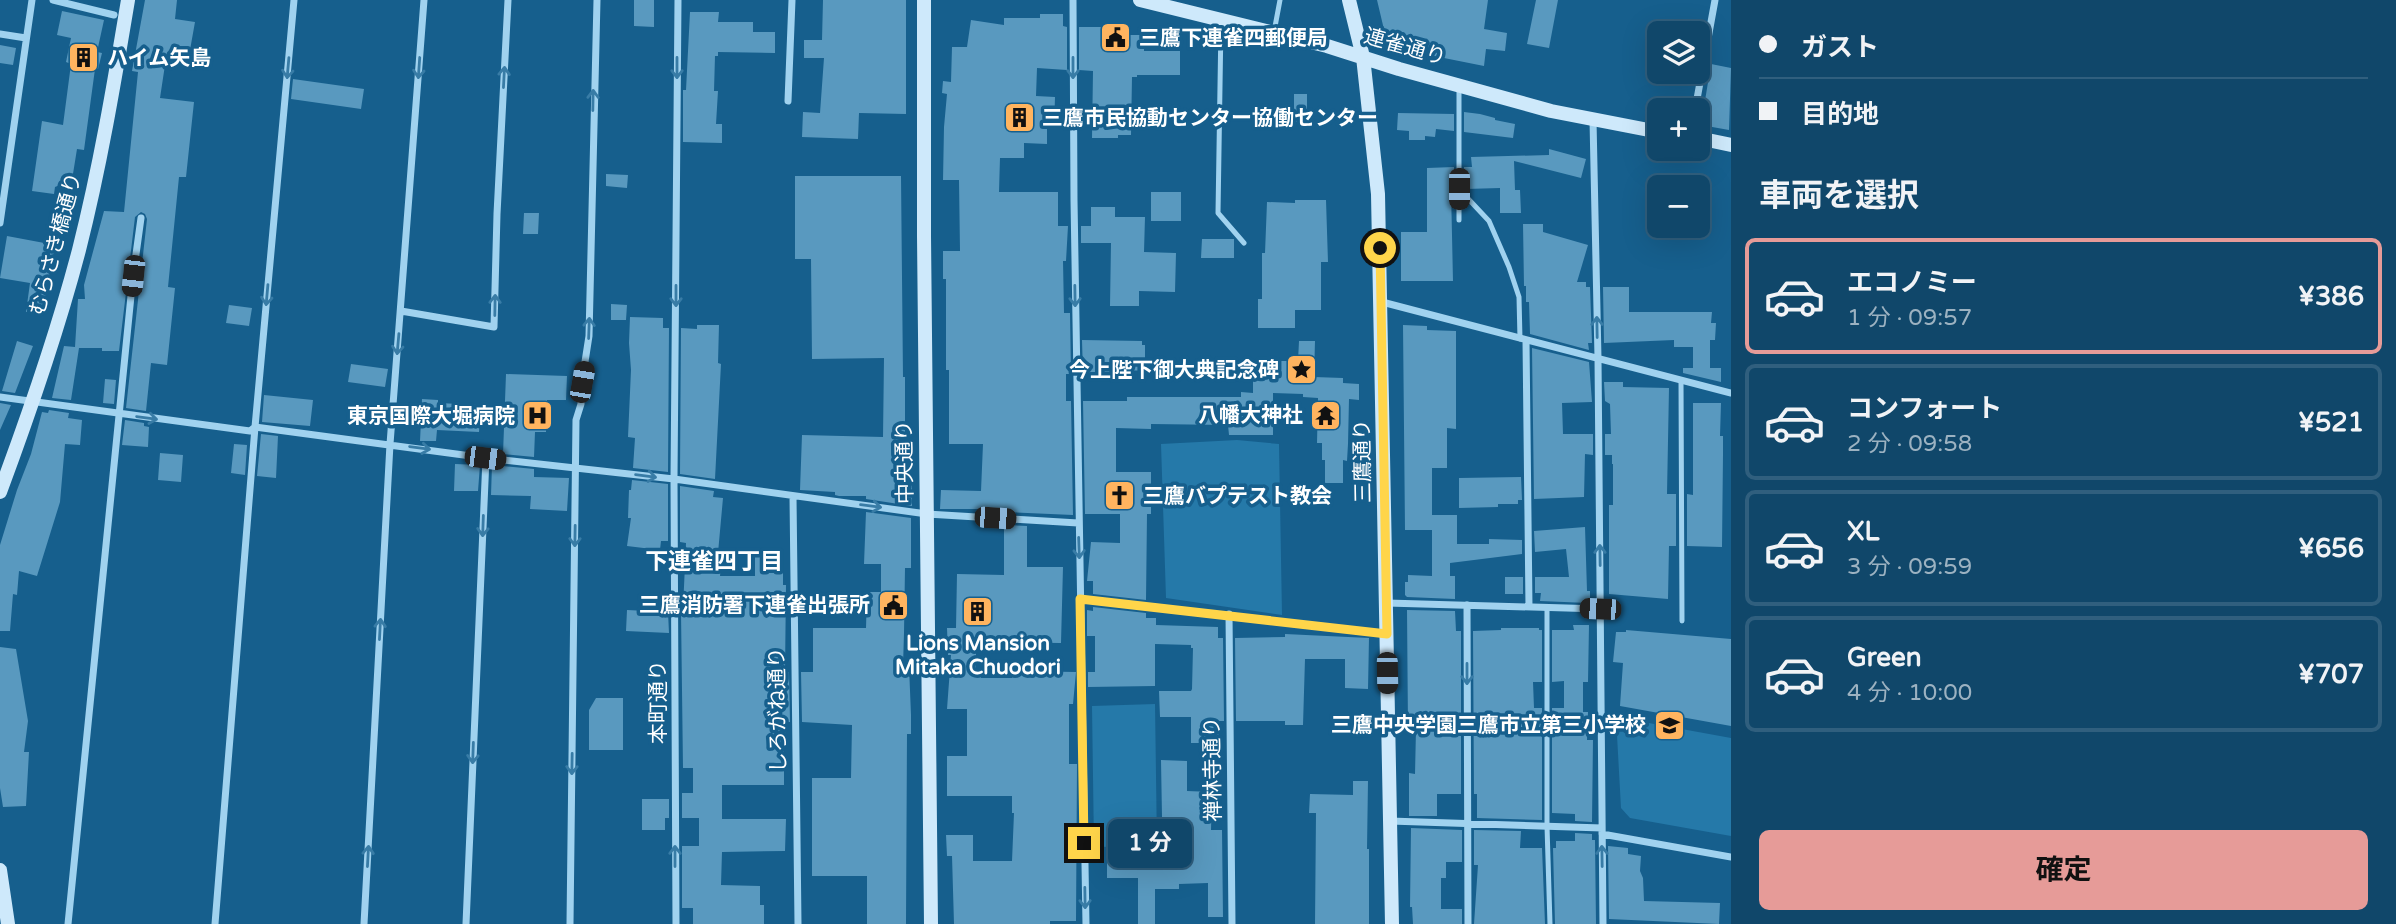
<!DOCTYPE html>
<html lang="ja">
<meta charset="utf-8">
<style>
:root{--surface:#10476a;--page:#1e5172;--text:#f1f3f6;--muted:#9cb2c1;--line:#305f7e;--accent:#e69b98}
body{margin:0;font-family:"Varela Round","Noto Sans JP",sans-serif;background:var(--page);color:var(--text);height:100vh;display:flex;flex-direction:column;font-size:26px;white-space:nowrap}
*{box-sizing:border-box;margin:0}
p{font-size:23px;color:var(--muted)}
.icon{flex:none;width:38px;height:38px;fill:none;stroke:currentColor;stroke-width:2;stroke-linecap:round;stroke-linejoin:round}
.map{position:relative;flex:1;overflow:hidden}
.sheet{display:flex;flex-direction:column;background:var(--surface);width:665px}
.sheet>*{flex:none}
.hud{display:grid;align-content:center;height:154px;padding:0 28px;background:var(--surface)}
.controls{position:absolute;left:1647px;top:21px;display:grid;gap:14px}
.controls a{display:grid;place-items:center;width:63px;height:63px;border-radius:10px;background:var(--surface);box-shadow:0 7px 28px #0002,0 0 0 2px var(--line);font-size:35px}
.end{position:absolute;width:32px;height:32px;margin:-16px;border:9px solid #ffd54a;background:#111;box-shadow:0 0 0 4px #111}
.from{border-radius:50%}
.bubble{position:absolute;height:49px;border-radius:10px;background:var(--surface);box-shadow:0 7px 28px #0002,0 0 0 2px var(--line);font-size:23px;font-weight:700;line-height:49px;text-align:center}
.car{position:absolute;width:21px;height:42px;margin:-21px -10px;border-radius:9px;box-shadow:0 0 5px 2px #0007;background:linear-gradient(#222 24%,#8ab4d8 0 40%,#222 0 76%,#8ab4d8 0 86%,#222 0)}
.hud b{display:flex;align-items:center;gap:24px;height:66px;font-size:26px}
.hud b+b{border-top:2px solid var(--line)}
.hud i{width:18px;height:18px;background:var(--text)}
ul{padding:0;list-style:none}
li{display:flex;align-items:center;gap:21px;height:116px;margin:0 14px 10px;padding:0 14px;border:4px solid var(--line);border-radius:10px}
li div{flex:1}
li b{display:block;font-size:26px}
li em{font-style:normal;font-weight:700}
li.active{border-color:var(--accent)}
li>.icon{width:63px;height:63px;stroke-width:1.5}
h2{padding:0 28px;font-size:32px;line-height:84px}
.button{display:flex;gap:14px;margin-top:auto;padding:14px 28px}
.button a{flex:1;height:80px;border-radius:10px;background:var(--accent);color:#111;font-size:28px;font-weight:700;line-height:80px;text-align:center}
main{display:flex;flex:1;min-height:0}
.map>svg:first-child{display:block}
.green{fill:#2579a9}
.building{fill:#5999bf}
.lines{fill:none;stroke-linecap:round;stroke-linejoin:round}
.lane{stroke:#a0d2ef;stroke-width:5}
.street{stroke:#a0d2ef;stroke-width:7}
.secondary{stroke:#cee9fb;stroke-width:14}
.oneway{stroke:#387ca6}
.route{stroke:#ffd54a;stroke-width:9}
.labels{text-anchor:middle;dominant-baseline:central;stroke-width:7;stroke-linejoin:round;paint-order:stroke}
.poi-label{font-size:21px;font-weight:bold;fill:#fff;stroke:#165f8d;text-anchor:end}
.street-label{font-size:21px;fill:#fff;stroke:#165f8d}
.neighbourhood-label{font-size:23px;font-weight:bold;fill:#fff;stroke:#165f8d}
</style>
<main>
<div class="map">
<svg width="1731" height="924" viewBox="0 0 1731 924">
<rect width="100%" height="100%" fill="#165f8d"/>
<path class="green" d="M1237,440L1279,444L1282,615L1166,598L1161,444Z
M1155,704L1157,846L1094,847L1092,706Z
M1616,717L1731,738V836L1630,818L1621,808Z"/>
<path class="building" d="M145,0H177L175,19L195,22L190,50L175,47L172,66L165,65L160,98L194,102L186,177H179L168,287L175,288L167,365L151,363L146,411L126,408L147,219L145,214L141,212L135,217L119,351H102V348H79L71,400L52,398L64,346L75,347L78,299H85L84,285L104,211L124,212L138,72L132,71Z
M634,0H654V27L634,26Z
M823,0H906V114L859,113L858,139L802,137L803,112L820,113L824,58H804V40H822Z
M1377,0H1488L1484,29L1507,33L1505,51L1486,49L1484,66L1404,50L1406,40L1386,38Z
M1536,0H1558L1549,48L1527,44Z
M62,11L104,20L97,52L102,53L98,69H95L84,150L77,149L72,180L55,187L54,194L32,191L42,121L63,125L71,64L66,62L71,38L57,35Z
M690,12H719L718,22H753V32H775V53L718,52V56H715L714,91H718L716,124H722V143L683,142V90H686Z
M1040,14H1063V26L1067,27V70L1037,68L1036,96L1055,97L1054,129L1047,128V144L1024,143V158H1000L999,192H1058V226H1068L1066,261H1063L1064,313H1070L1071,374H1066V401H1071L1073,515L1004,512V509H940L941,490L981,491L983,444H949V370H946V279H943V251H960L959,180H943L944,127L947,94L942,93L943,81L951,82L952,47H967L971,20L1004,25V18H1040Z
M1079,27H1104V35H1144V51H1180V75H1137V77H1132L1131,135H1118V138H1092L1093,71L1079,70Z
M0,45L16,48L13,65L0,63Z
M1711,64L1731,68L1729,130L1701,125Z
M293,79L364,89L361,109L291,99Z
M1294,94H1307V122H1294Z
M1464,112L1480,114L1495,118V120L1515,124L1513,138L1464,132Z
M1398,113L1454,114V131L1436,129L1435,137L1425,136V140H1409V131L1397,130Z
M1549,149L1586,159L1581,178L1514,161L1515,190H1520L1521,213H1500V188L1466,189L1464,187V167H1472L1471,157L1549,155Z
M1454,167V189H1451L1453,281H1401V232H1427V168Z
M606,174L628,175L627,188L606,186Z
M795,176H901L903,377H905V441H911L912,506L866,499V496H839L835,495V492L800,490L802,435L883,437L884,358L812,359L811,259H795Z
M1151,192H1181V221H1151Z
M1295,200H1326L1328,262H1321V310H1295V328H1258V299H1262V253H1265L1267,202L1295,203Z
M1091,207H1115V217H1145L1144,252L1176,253L1175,292L1139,291V306H1110L1111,243H1081V226H1091Z
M524,213H539L538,234H523Z
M1523,224H1543V232L1588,245L1577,282H1586V287H1590L1592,343H1588L1589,350L1530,334L1529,302H1526V286H1524Z
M7,236L55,245L42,313L26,312L30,283L0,278Z
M1202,239H1234V258H1201Z
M1603,287H1629V312H1712L1711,323H1716L1715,340H1710V368H1721V382L1683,373V368H1693V347H1674V340L1604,343Z
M611,304L627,305L626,320H611Z
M229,305L252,308L249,326L226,323Z
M630,317L663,318V328H669L668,472L633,468L635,438L628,437L631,370L629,343Z
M697,325H719L718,363L721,364L715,479L680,474L681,328L697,329Z
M1403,325L1427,326V330L1456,331V429L1447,428V468H1432V515H1457V544H1489V539L1522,540V554L1450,563V576H1455V599L1407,597L1405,595V582H1408V575L1432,576V530H1405Z
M1082,340L1142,341V345H1145V358H1157V371L1115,370L1114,375H1083Z
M17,341L33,346L15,393L2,391Z
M1299,341H1315L1314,377L1343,378V383L1359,384V400L1349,399L1348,444L1347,461L1343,460V483H1325V460H1322V443H1317L1318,398L1303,397V394L1273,393V435H1229L1228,425L1151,424V429L1116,428V472H1151V514H1147L1146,600L1093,594V581H1087L1091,542L1120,543V514H1085L1083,401H1127V397H1241V392L1253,393V370L1257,371V361H1298Z
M1532,348L1589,362L1592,402L1562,403L1563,434H1593V455L1585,454L1584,497L1534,499Z
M351,364L388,369L385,387L348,382Z
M506,374L567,376L566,400H547L546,432H535L534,457L503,454Z
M105,379L116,380L114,404L103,403Z
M1604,382H1623V387L1669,388L1667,494H1676V546H1669L1668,599L1609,594V505H1613V464H1612V455H1605V434H1611L1610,404L1605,401Z
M264,395L313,400L310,426L262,422Z
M422,399L438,400V403L481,405L479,432L437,430L436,441H420Z
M0,403L11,405L0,430Z
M1693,403H1721L1720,436H1723V455L1722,547L1687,546V494L1693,495Z
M49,410L69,413L68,418L82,420L80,445L65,444L60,502L37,576L19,571L17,595L13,594L10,631H0V545L17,490L31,454L42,412L48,413Z
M125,420L144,423V426L149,427L148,447L122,445Z
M261,434L278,436L276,478L257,476Z
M234,444L247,445L245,475L231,473Z
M160,453L183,455L181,482L158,480Z
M455,464L480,465L478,491H454Z
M492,465L534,469V477L569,478L567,511L530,509L531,496L491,495Z
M1521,477L1522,500H1518V504H1498V507L1459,508V478Z
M632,480L668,484V541H661L660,550L627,546L631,518H628L629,490H631Z
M680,486L714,491L713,497L723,498L718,553H722L720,576H755V556H783V585H786L785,672H789L790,722H786V736H784V785H722V819H786L785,851L722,852L721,885L760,886V905H764V924H693V908H682V846H699V818H682V793H693V768H683L681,612L683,608L686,543L680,542Z
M866,512L911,518V568H905L904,633L903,666H909L911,715V734H907L906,924H867V876H812V778H851L852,725L802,722L801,672H813V628H866L867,592H881V564H864Z
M1004,525L1027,526V567H1063L1061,643L976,642V669H981V678H1012V671L1076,672L1073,704H1069V764H1077L1076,921H1050V924H954L952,856H947L946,835H973V861H1012L1014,813H1012V796H947V756H967V709H947L951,655H948L947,628H956L957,574L1004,575Z
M1585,527L1587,591H1590V599L1588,603L1540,601L1541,593H1535V577H1569L1566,549L1535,552L1534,531Z
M1505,577H1523V594H1505Z
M1093,607L1146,613V618H1156V625L1218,627V638H1223L1224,721H1218L1219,743H1191V717H1160L1159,691H1191L1192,689L1193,648H1191V645L1155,644V686L1088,687V672H1095V636H1087V610L1093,611Z
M627,610L668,612L669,633L626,631Z
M1407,610L1455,611L1456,631H1461V794H1437V816H1409V773L1415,774L1416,729H1408Z
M1573,625H1589L1588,682H1583V712H1588L1587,740H1593L1592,822L1575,821V814L1552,813V708H1564V681L1552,682V630H1574Z
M1501,628H1539V630H1542V682H1533L1534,708H1542V820L1477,818V794H1474L1473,631L1501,630Z
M1626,630L1731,639V726L1620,706L1623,663L1613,662L1616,632H1626Z
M1285,634L1369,638L1368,689L1345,688V659H1305L1303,725H1285V721H1236L1235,638L1285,637Z
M0,647L16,649L28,721L24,752H29L26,806L3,807L0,788Z
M596,698H623V750H589V710Z
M1161,760L1187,761V791L1212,792L1211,830H1222L1223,917H1208V883L1179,884V889H1155V924H1138V878H1107V851L1169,850L1168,817H1162Z
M1353,781H1368L1367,849H1369V924H1315L1316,813H1309L1310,794L1353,795Z
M642,799H669V818H665V830H642Z
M1411,828L1462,830V862H1446V878H1441V909H1462V924H1413L1412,907H1410Z
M1474,830L1521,831L1520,848H1542L1545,924H1474L1478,865H1474Z
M1575,833L1592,834V840H1595L1596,924H1555L1553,848H1556V841H1575Z
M1608,846L1628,848V854L1641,856L1640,871L1643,878L1644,901L1720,903L1719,924L1609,919Z"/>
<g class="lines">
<path class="lane" d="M1221,23L1218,213L1244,243
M1274,32L1280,0
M1459,88V220
M1459,189L1489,221L1509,267L1519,297L1520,339
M1681,380L1682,621
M1547,608V826L1550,924"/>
<path class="street" d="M53,0L114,15
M1073,0L1074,200L1086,924
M0,34L26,38
M788,101L792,0
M1695,110L1715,0
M1593,120L1598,358L1603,924
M0,223L32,0
M1382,302L1731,393
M401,311L494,327L497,214L508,0
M1526,341L1529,607
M0,397L250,431L255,427L486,458L674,479L927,514L1078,523
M793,496L798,924
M1080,599L1386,634
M1387,603L1600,609
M1467,605L1468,924
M1229,614L1232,924
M1390,821L1602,828V834L1731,857
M68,924L133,276L141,218
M215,924L255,427L294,0
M364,924L390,444L424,0
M466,924L486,458
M570,924L576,420L581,404L582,381L589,336L597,0
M676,924L674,479L678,0"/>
<path class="secondary" d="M924,0V236L931,924
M1140,0L1327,46L1399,69L1551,111L1659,132
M1349,0L1363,57L1378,194L1392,924
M1698,138L1731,145
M0,492C29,414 58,330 79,250C100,167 114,84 128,0
M0,870L8,924"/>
</g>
<defs><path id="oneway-shaft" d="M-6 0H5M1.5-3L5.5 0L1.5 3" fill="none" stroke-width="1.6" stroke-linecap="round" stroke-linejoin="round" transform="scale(1.75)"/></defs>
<g class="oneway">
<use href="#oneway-shaft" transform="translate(288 68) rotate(95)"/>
<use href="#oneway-shaft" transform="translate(419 68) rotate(94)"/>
<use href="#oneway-shaft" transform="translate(677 68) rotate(90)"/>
<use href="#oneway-shaft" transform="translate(1073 68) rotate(90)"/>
<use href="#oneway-shaft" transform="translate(504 77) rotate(-87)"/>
<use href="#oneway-shaft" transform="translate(593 100) rotate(-89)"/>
<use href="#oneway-shaft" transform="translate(267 295) rotate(95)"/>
<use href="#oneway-shaft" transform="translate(676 296) rotate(90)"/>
<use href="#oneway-shaft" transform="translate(1075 296) rotate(89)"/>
<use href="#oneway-shaft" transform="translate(495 305) rotate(-89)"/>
<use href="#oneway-shaft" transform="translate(1597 327) rotate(-91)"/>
<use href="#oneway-shaft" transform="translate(589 328) rotate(-88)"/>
<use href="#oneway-shaft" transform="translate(398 344) rotate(95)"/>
<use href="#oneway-shaft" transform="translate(147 418) rotate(8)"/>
<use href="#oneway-shaft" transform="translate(420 448) rotate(8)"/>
<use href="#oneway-shaft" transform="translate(646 476) rotate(7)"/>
<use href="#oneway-shaft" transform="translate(871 506) rotate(7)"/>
<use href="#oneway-shaft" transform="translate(483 526) rotate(92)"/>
<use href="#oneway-shaft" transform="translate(575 536) rotate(91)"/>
<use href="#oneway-shaft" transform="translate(1079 548) rotate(88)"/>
<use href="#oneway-shaft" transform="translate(1600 555) rotate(-91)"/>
<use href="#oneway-shaft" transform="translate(380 629) rotate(-87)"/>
<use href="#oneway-shaft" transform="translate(1467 674) rotate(90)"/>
<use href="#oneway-shaft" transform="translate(473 753) rotate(92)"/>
<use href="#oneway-shaft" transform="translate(572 764) rotate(91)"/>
<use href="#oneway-shaft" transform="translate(368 856) rotate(-87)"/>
<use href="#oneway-shaft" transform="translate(675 856) rotate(-90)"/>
<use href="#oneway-shaft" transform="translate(1602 856) rotate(-91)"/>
<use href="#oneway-shaft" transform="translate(1085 898) rotate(89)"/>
</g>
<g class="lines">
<path class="route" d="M1084,843L1080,599L1387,634L1380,248"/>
</g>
<defs>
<symbol id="civic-square" viewBox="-11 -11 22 22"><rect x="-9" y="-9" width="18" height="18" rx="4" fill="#ffb45f" stroke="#165f8d"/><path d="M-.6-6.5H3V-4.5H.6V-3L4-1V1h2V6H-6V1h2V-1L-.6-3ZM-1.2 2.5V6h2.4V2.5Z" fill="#111"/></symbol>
<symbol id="building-square" viewBox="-11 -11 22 22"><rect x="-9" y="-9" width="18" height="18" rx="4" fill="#ffb45f" stroke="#165f8d"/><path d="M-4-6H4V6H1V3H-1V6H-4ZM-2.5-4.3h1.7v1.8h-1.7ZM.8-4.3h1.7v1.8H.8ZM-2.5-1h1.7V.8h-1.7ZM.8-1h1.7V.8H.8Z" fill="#111"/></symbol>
<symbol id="sight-square" viewBox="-11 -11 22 22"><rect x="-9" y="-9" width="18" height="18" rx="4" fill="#ffb45f" stroke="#165f8d"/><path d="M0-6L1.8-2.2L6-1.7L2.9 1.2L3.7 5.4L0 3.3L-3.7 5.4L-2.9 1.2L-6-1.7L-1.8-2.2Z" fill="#111"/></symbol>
<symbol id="temple-square" viewBox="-11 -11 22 22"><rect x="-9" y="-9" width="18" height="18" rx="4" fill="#ffb45f" stroke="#165f8d"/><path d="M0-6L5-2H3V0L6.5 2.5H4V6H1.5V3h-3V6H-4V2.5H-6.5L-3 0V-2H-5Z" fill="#111"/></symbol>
<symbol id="hospital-square" viewBox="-11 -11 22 22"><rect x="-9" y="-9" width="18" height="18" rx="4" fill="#ffb45f" stroke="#165f8d"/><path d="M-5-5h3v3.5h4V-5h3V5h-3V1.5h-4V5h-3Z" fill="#111"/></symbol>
<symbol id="church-square" viewBox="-11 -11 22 22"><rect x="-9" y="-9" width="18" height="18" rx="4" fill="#ffb45f" stroke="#165f8d"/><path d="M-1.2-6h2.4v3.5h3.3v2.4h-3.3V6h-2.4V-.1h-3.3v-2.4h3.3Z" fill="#111"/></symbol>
<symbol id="school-square" viewBox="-11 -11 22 22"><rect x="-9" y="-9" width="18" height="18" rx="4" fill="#ffb45f" stroke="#165f8d"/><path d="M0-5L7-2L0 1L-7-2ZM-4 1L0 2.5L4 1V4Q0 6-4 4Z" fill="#111"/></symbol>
</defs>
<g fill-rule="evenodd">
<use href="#civic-square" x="1098" y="20" width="35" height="35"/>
<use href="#building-square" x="66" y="40" width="35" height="35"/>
<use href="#building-square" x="1002" y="100" width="35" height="35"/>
<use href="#sight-square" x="1284" y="352" width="35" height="35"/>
<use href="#temple-square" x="1308" y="398" width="35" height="35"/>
<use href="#hospital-square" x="520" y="398" width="35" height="35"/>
<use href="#church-square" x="1102" y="478" width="35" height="35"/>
<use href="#civic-square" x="876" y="588" width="35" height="35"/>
<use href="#building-square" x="960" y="594" width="35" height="35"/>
<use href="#school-square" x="1652" y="708" width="35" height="35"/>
</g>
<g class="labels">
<g class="poi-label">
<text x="1139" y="38" text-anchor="start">三鷹下連雀四郵便局</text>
<text x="107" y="58" text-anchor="start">ハイム矢島</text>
<text x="1042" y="118" text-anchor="start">三鷹市民協動センター協働センター</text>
<text x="1279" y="370">今上陛下御大典記念碑</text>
<text x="1303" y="415">八幡大神社</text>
<text x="515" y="416">東京国際大堀病院</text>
<text x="1143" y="496" text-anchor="start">三鷹バプテスト教会</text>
<text x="870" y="605">三鷹消防署下連雀出張所</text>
<text x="978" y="643" text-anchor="middle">Lions Mansion<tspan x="978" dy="24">Mitaka Chuodori</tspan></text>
<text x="1646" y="725">三鷹中央学園三鷹市立第三小学校</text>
</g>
<g class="street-label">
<text transform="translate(1405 47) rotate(16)">連雀通り</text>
<text transform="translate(56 244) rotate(-75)">むらさき橋通り</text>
<text transform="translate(1363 461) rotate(-91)">三鷹通り</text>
<text transform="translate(905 462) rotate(-91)">中央通り</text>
<text transform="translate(658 702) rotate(-90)">本町通り</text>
<text transform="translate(778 710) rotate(-91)">しろがね通り</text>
<text transform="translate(1213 769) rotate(-91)">禅林寺通り</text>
</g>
<g class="neighbourhood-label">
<text x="714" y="562">下連雀四丁目</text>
</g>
</g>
</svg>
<div class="controls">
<a><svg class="icon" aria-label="layers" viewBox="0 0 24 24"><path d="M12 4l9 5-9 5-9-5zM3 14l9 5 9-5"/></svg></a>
<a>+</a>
<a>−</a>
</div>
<i class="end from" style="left:1380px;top:248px"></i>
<i class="end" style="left:1084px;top:843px"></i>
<div class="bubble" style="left:1108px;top:819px;width:84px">1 分</div>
<i class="car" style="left:1459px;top:189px;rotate:180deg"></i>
<i class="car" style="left:133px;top:276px;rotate:186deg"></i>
<i class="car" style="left:582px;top:382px;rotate:10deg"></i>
<i class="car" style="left:485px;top:458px;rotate:97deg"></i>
<i class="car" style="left:995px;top:518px;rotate:94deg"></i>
<i class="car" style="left:1600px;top:609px;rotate:272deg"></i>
<i class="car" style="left:1387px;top:673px;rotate:179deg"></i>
</div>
<section class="sheet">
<div class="hud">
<b><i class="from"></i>ガスト</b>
<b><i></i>目的地</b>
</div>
<h2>車両を選択</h2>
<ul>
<li class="active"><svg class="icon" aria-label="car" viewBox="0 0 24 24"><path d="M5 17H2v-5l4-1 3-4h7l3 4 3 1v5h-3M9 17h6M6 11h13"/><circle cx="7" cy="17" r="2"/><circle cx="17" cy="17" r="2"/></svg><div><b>エコノミー</b><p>1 分 · 09:57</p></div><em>¥386</em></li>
<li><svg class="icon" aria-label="car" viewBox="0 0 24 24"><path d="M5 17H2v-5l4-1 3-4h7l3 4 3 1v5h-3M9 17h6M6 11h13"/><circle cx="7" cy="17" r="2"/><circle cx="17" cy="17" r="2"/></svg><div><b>コンフォート</b><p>2 分 · 09:58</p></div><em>¥521</em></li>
<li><svg class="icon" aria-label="car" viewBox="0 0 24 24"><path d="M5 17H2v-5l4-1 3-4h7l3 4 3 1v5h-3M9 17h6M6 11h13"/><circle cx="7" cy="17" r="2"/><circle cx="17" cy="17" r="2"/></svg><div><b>XL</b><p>3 分 · 09:59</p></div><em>¥656</em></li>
<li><svg class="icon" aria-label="car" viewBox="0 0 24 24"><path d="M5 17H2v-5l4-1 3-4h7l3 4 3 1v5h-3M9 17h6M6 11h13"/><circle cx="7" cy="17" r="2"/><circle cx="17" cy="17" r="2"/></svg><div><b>Green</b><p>4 分 · 10:00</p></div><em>¥707</em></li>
</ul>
<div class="button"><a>確定</a></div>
</section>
</main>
